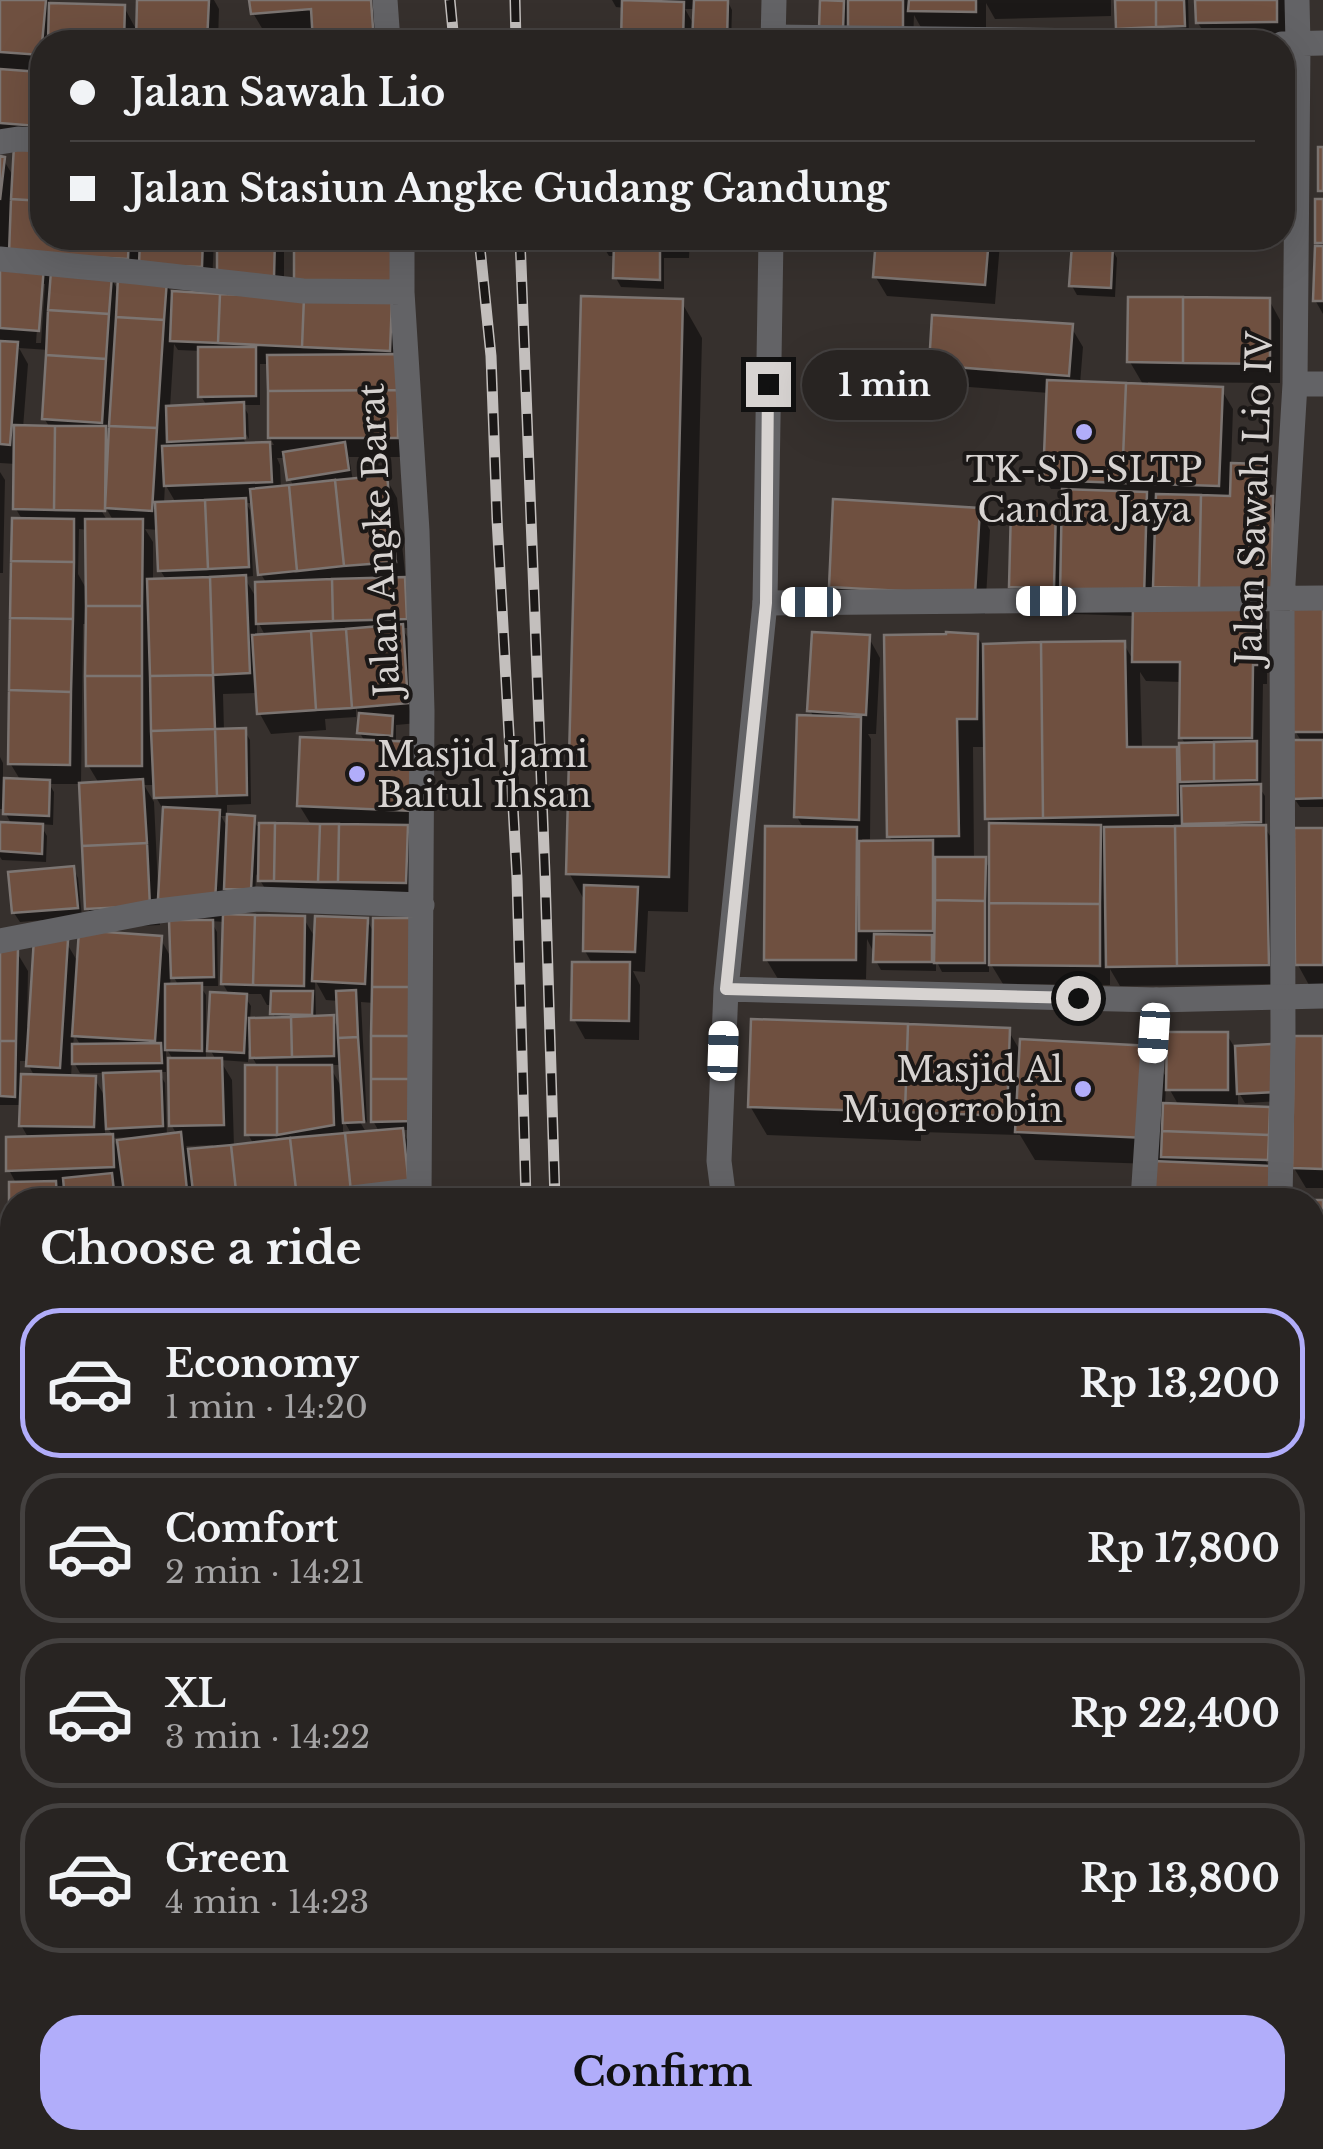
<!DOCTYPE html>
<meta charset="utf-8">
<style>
:root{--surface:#282422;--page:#34302f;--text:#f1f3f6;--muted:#a5a4a5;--line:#444140;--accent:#b1adfa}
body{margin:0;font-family:"Libre Baskerville",serif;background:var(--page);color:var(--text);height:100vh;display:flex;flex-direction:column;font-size:38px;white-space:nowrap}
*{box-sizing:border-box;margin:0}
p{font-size:32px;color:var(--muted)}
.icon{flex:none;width:55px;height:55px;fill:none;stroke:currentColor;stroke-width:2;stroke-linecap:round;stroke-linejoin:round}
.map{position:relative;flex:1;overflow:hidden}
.sheet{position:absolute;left:0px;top:1188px;width:1325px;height:962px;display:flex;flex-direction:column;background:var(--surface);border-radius:40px 40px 0 0;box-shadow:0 10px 40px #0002,0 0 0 2px var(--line)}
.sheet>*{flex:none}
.banner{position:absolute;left:30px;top:30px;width:1265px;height:220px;border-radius:40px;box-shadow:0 10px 40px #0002,0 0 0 2px var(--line);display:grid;align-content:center;height:220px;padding:0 40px;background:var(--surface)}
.end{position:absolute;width:45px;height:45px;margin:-22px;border:12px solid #d7d3d1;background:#111;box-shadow:0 0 0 5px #111}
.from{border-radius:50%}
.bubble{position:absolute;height:70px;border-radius:35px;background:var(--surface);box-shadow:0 10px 40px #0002,0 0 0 2px var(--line);font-size:32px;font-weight:700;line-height:70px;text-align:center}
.car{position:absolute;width:30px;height:60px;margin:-30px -15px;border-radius:12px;box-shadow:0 0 8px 2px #0007;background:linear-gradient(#fff 24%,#345 0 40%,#fff 0 76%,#345 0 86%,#fff 0)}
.banner b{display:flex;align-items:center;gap:35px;height:95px;font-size:38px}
.banner b+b{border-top:2px solid var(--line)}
.banner i{width:25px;height:25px;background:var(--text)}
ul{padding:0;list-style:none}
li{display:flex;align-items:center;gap:30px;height:150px;margin:0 20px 15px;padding:0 20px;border:5px solid var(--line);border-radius:40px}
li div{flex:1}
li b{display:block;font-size:38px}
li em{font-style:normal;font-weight:700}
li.selected{border-color:var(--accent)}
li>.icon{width:90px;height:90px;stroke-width:1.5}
h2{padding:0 40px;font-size:45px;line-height:120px}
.button{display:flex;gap:20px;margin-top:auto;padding:20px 40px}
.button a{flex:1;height:115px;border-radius:40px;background:var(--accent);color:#111;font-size:40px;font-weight:700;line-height:115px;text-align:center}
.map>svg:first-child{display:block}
.shadow{fill:#0007;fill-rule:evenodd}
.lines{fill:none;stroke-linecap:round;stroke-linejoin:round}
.stream{stroke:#2c1205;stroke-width:18}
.building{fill:#6f5040;stroke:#7c7572;stroke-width:2.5}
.minor{stroke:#636366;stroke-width:25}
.tertiary{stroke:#636366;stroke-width:25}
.rail-casing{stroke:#c3bfbd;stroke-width:11}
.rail{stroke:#1b1817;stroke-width:8;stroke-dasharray:22;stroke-linecap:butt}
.route{stroke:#d7d3d1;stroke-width:12}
.poi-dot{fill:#b1adfa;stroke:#1b1817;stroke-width:4}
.labels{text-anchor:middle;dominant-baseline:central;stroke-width:8;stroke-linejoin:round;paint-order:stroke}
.poi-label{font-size:35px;fill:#d7d3d1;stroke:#1b1817}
.street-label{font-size:35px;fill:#d7d3d1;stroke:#1b1817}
</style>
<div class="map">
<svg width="1323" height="2149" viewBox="0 0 1323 2149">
<rect width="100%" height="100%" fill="#36302d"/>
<path class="shadow" d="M0,0H49L52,6L124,7L138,33L140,0H214L219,9L218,41L239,42H42V74H38L42,81V238H214L212,286L167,284L172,294L231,297L220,277V238H284V299L296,286L297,238H399L408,457H349L353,481L386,478L397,498L411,628H402L413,647L418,723L396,725V743L424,830L407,829L418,847L417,902L266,890L256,874L255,899L232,898L227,890L226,916L304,919L317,941L367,920L375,935L418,1130H402L413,1151L418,1200H127L125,1186L117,1187L118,1200H68L67,1188L57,1189L60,1200H12V1219L11,1185H17L9,1170L29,1139L21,1125L22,1105H0V950L16,951L28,971L27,1026H31L66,942L79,964L160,938L173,961L172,922L158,895L160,925L99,928L88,908L100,785L88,765V624H83L81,784H49L54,792L53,825L40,824L47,836L46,862L2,860L0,857V824L12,825L6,814V809H0V757L3,763V781H21L10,763L23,521L16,509V464L0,463V159H3L15,179L17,143L0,142ZM8,246L19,266L5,265ZM110,276L121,277L120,294ZM40,284H45L41,343H36ZM174,344L178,350L201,351V396L207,406L170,408ZM19,348L49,350L44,418L50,428H23L28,364ZM260,364H270V438L274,445H247L237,428L241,426L249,439L248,414L243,405H260ZM277,458H286L290,479L294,487L281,488L280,465ZM165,484L176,503L164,504ZM101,499L114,522H108L96,501ZM246,503H254L261,574L267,584L258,601L244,577L253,576L250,510ZM79,529L88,530V592L78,574ZM145,529L159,530L160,570L167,581L153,582V542ZM257,620L266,637L257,638ZM258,693L260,714L271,734L326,730L325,719L356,717V708L361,719L360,733L365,742L299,805L312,826H257L253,818L229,830L221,816H227V805L251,804L250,740L244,730L224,731L223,694ZM144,785H156V797L165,813L162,886H158L154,802ZM211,921L225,922L223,984L230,996L210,1045L207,1044L216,1060H206V995L200,986H218L217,932ZM171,973L176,981L179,986H170ZM315,980L326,1000L339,1001L340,1031L332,1018H316ZM243,994H261L267,1005H273V1013L276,1019L250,1020L251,1006ZM361,1002L374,1003L373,1121L380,1133L367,1134L355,1113L360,1110L367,1123ZM74,1034L81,1046L73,1047ZM166,1048L174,1061L172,1126L177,1135L167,1136L165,1083L159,1072H166ZM248,1050L258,1067L248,1134L254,1145L234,1147L232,1080L220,1060L248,1062ZM72,1059L80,1073H106L107,1100L94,1078H71ZM20,1061H29V1066L35,1077H20ZM329,1065H342L343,1090ZM343,1119L352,1135L343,1136ZM105,1123L113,1136H105ZM132,1137V1141L121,1153L112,1138ZM213,1145V1149L189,1151L186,1146Z
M252,0H374L382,42H316L315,29L300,30L307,42H260V35H266L253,13Z
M612,0H727L732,10L731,42H624L625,8L616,7ZM685,9H696L695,27Z
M822,0H1111V16L995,19L986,3V31H923L914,15L913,42L822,28Z
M1117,0H1188L1189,35L1124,37L1118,28Z
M1198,0H1287V41L1210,42L1198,23Z
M1323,201V314L1315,300L1321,248L1317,242Z
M598,238H690L689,258H664V289L621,287L616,278V256H609Z
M879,238H997L1000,243L995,304L887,296L875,276Z
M1017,238H1035L1034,247H1022Z
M1103,238H1177V245L1110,246L1117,258L1115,297L1077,295L1072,286L1110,248Z
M1269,300L1280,320V383L1148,382V387L1221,389L1233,409L1231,466L1261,467L1273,487L1272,499L1283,519L1254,608L1267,630V684H1263L1261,790L1265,796V828L1277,847L1279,984L1120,986L1110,969V985L1003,984L989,961V972H942L936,960V971L881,970L876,961V951H873L867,939L866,979H778L766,959L804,829L797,817L814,718L810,710L869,638L880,658L876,734H868L871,739L870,839H862L864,844H894L889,836L977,636L983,646L1124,644L1134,662L1135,616L1074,614L1065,599L1023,606L1012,586L1055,510L1064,526L1065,489H1051L1045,479L1049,393L943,385L931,365L1071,327L1083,347L1080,384L1144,386L1130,362ZM1150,503H1158V516ZM1140,672L1146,681L1182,682L1181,737L1186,745L1182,760L1175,749H1142ZM973,747H987L988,818L991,824V871L984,859H974Z
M681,301L702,338L688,912L648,911L645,972L633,971L640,985L639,1040L585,1039L574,1019L593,965L585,951L586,903L569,873Z
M0,472L5,480L3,573H0Z
M979,510L990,530L985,614L843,606L831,586Z
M1323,607V807H1300L1294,798L1302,742L1295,731Z
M1323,830V985H1309L1298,965Z
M73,868L78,878L82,917L20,922L14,913Z
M1008,1030L1022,1054L1149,1048L1169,1082L1227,1035L1235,1048L1273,1047L1281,1101L1245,1103L1238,1091V1108L1269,1109L1273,1163L1264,1148L1260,1151L1270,1168L1035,1160L1020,1135L921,1132V1141L767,1135L750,1106ZM1166,1083L1179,1106H1165Z
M1323,1039V1188H1306L1294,1168Z
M1312,1203H1323V1314H1312Z
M0,1285H12V1547L0,1548Z
M1312,1462L1322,1480L1320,1543L1312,1542Z
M12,1552V1624L2,1606L5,1626L0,1627V1554Z
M1312,1583H1323V1668H1312Z
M11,1632L12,1781L5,1769L6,1795H0V1634L5,1643V1701L11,1710Z
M1312,1821H1323V1965L1312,1964Z
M0,1836H12V1953L5,1952L0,1944Z
M12,1989V2063H0V1996Z
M0,2086H12V2138H41V2149H0Z
M68,2138H374L373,2149H65Z"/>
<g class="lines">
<path class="stream" d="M1312,2126L1323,2125
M1049,2149L1180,2138"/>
</g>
<path class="building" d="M0,0H46L41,55L0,52Z
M137,0H209L207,42H136Z
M249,0H371L374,42H313L311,9L251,14Z
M622,0L684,2L683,42H621Z
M694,0H728L727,42H692Z
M820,0L844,1L843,30L819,29Z
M848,0H903V33H848Z
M909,0H976V12L908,11Z
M1115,0H1156V27L1116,29Z
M1156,0H1184L1185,26L1156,27Z
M1195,0H1277V22L1196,23Z
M49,3L125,5L124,42H48Z
M257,32H304V42H257Z
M209,39L240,40V42H209Z
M0,69L40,72L37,126L0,123Z
M14,145L42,146V201L11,199Z
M1318,147H1323V191H1318Z
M0,156L5,157L0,200Z
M11,199L42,201V238H129L128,259L9,253Z
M1315,199H1323V243H1315Z
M140,238H203L202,267L139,265Z
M217,238H275L274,278H217Z
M294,238H392V287L294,286Z
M876,238H989L985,285L873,277Z
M614,242H660V280L613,278Z
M1072,244L1113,246L1111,288L1069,286Z
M1315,246H1323V301H1313Z
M0,262L44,266L39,331L0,328Z
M51,271L112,275L109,314L48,310Z
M118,277L167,280L164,320L116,317Z
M172,291L220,294L218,343L170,341Z
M220,294L304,297L302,347L218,343Z
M581,296L683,299L669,877L566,874Z
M304,297L392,301L390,351L302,347Z
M1128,297H1183V363L1127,362Z
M1183,297L1270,298V364L1183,363Z
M48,310L109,314L106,359L46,355Z
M932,315L1073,324L1069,376L929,365Z
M116,317L164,320L157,428L109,426Z
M0,341L18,342L10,445L0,444Z
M198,347H256V396L198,397Z
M398,354V390L268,391L267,355Z
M46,355L106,359L102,423L42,419Z
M1047,380L1126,383L1122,483L1043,480Z
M1126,383L1223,387L1219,486L1122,483Z
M398,390V438H268V391Z
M244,402L245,438L167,442L166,406Z
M14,425L55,426L54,510L13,509Z
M55,426H106L105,511L54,510Z
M109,426L157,428L152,511L105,508Z
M270,442L272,482L164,486L162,446Z
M345,442L349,470L287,480L283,452Z
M1231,463L1263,464L1262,496H1273L1272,590L1199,588L1201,495L1230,496Z
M387,475L396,562L344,566L335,480Z
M335,480L344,566L297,571L289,485Z
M289,485L297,571L258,575L250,489Z
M1062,489L1147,492L1144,598L1060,595Z
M1156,494L1201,495L1199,588L1153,587Z
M246,498L249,567L208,569L205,500Z
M833,499L980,508L975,595L829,587Z
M205,500L208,569L158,571L155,502Z
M1011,507L1056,508L1054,588L1009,587Z
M12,518L74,519V562L11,561Z
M85,519H143L142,606H86Z
M11,561L74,562L73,619L10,618Z
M246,575L250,673L213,675L210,577Z
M210,577L213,675L150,676L147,579Z
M405,577L407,619L333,621L332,579Z
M332,579L333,621L256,624L255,582Z
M1291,605H1323V732H1292Z
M86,606H142V676H85Z
M1133,606L1257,608V665H1253L1252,738H1179L1180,662H1132Z
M10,618L73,619L71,692L9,690Z
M403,624L408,703L352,708L346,629Z
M346,629L352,708L316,710L311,631Z
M311,631L316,710L257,714L252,635Z
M812,632L870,635L866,715L807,711Z
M946,632L978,634L977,719H957L959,836L887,837L884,635L946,634Z
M1125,641L1127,747H1177L1178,815L1043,818L1041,642Z
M1041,642L1043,818L985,819L983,644Z
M213,675L215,729L151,731L150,676Z
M85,676H142V766H86Z
M9,690L71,692L70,765L8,764Z
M359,713L393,716L392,736L357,733Z
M797,715L861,717L859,820L794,817Z
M246,728L247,795L217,796L215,729Z
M215,729L217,796L154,798L151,731Z
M300,737L417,742L413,811L297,806Z
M1292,740H1323V798L1292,799Z
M1257,741V780L1214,781V742Z
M1214,742V781L1180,782L1179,743Z
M4,778L50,780L49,816L3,814Z
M143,779L147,843L82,846L79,783Z
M1261,784V822L1182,824L1181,786Z
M163,807L220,810L215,902L158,899Z
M227,814L255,816L251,890L224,889Z
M0,822L43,824L42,854L0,851Z
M259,823H275L274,881H258Z
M275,823L320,824L318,882L274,881Z
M989,823L1101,825L1100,904L989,903Z
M320,824H339L338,882H318Z
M339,824L408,825L406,883L338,882Z
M1266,825L1269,965L1177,966L1175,826Z
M765,826L857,827L856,960H764Z
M1175,826L1177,966L1106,967L1104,827Z
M1294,828H1323V965H1295Z
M933,840V931H859V841Z
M147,843L150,906L85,909L82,846Z
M935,857H986L985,901L935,900Z
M74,866L78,908L12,913L8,872Z
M584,885L638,887L635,952L583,951Z
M935,900L985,901V963H934Z
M989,903L1100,904V966L989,965Z
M223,914L255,915L253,985L221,984Z
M255,915L305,916L304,986L253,985Z
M315,916L368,918L365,984L312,981Z
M373,918H415V987H372Z
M169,920H213L214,977L171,978Z
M79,930L162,936L155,1041L72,1036Z
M874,934L932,935V962H873Z
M34,938L68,940L60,1068L26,1066Z
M0,948H18L16,1041H0Z
M572,962H630L629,1021L571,1020Z
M202,983V1051L165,1050V984Z
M372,987H415V1036H371Z
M356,990L358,1037L338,1038L336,991Z
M271,991H313L312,1015L270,1014Z
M210,992L247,994L244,1053L207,1051Z
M334,1015V1056L292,1057L291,1017Z
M291,1017L292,1057L250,1058L249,1018Z
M751,1019L908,1024L905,1112L748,1107Z
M908,1024L1010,1028L1007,1116L905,1112Z
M1167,1032H1228V1090H1166Z
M371,1036H415L414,1079H371Z
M1294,1036H1323V1169L1292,1168Z
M358,1037L364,1122L343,1123L338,1038Z
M1020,1039L1151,1046L1146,1138L1015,1132Z
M0,1041H16L15,1097L0,1096Z
M161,1043L162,1063L72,1064V1044Z
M1274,1044L1277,1092L1237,1094L1235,1046Z
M168,1058H222L224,1125L169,1126Z
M245,1065H277V1135H245Z
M277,1065H332L334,1125L277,1135Z
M161,1071L163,1126L106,1129L103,1073Z
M21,1074L96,1076L94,1127L19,1126Z
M371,1079H414V1121L371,1122Z
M1163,1103L1270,1107L1269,1135L1162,1131Z
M403,1128L409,1186L351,1192L345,1133Z
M1162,1131L1269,1135L1268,1160L1161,1157Z
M181,1132L188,1200H125L117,1140Z
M345,1133L351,1192L297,1198L290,1138Z
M113,1134L114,1167L6,1171V1137Z
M290,1138L297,1198L237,1200L231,1145Z
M231,1145L237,1200H194L188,1149Z
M1153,1161L1272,1166L1271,1200H1151Z
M112,1173L115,1200H65L63,1178Z
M56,1181L57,1200H12V1220H9V1182Z
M1312,1200H1323V1248H1312Z
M1312,1252L1323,1253V1295H1312Z
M0,1282H12V1360H0Z
M0,1360H12V1401H0Z
M0,1404L12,1405L11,1481L0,1480Z
M12,1493V1538L3,1539L0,1494Z
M12,1550V1615L5,1616L0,1576V1551Z
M1312,1581H1323V1660H1312Z
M9,1629H12V1718H8Z
M1323,1677V1717L1312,1718V1678Z
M1312,1721H1323V1794H1312Z
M6,1727H12V1772H4Z
M1312,1819H1323V1892H1312Z
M0,1834H12V1933H0Z
M1312,1901H1323V1956H1312Z
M4,1986L5,2054H0V1992Z
M4,1986H12V2054H5Z
M0,2083L12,2084V2138H30V2149H0Z
M65,2138H363L362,2149H62Z"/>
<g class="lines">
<path class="minor" d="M385,0L388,42
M773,37L1176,42
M1282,44L1323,43
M0,142L18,139L42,140
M402,238V292L417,531L422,711L419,1200
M0,259L136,272L303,291L402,292
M1295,384H1323
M765,603L1323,598
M0,941L150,912L257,899L422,905
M336,1200L418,1190
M1143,1200L1156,1000
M1280,1200L1283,1039L1282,600L1295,384L1298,44L1297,0
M0,1237H12
M1312,1345L1323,1472
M0,1486L12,1485
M1312,1526H1323
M1312,1805L1323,1802
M0,1976L12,1977
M1312,2071L1323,2070
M449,2138L450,2149"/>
<path class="tertiary" d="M773,42L774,0
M726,989L1156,1000L1323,996
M724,1200L719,1161L726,989L765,603L771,238
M832,2138V2149"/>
<defs>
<path id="rail" d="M450,0L454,42
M515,0L516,42
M479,238L491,356L497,519L517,878L526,1200
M520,238L545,875L555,1200
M546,2138V2149
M577,2138V2149"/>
</defs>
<use href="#rail" class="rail-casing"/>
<use href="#rail" class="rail"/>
</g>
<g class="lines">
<path class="route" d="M768,384L766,603L726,989L1078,998"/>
</g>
<g class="poi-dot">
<circle cx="1084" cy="432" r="10"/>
<circle cx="357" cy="774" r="10"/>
<circle cx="1083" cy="1089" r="10"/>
</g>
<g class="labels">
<g class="poi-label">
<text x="1084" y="469">TK-SD-SLTP<tspan x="1084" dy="40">Candra Jaya</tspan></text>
<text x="377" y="754" text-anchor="start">Masjid Jami<tspan x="377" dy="40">Baitul Ihsan</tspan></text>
<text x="1063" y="1069" text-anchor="end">Masjid Al<tspan x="1063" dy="40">Muqorrobin</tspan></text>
</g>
<g class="street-label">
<text transform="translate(1254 498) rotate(-88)">Jalan Sawah Lio IV</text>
<text transform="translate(379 540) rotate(-93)">Jalan Angke Barat</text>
</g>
</g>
</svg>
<i class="end from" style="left:1078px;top:998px"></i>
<i class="end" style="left:768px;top:384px"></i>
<div class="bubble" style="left:802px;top:350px;width:165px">1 min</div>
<i class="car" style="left:1046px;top:601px;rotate:270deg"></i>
<i class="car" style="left:811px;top:602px;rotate:270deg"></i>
<i class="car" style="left:1154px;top:1033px;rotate:184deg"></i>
<i class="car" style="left:723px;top:1051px;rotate:2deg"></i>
<div class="banner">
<b><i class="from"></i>Jalan Sawah Lio</b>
<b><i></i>Jalan Stasiun Angke Gudang Gandung</b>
</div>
<section class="sheet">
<h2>Choose a ride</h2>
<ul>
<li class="selected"><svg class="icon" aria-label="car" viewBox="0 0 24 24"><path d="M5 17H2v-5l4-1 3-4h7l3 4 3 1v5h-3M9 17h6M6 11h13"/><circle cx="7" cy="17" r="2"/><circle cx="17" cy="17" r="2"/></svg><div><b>Economy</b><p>1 min · 14:20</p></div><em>Rp 13,200</em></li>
<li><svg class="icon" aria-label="car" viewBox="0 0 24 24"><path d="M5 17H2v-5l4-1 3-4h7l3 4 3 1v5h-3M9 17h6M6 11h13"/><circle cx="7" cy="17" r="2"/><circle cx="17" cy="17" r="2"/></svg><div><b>Comfort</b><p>2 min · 14:21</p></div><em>Rp 17,800</em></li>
<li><svg class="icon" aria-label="car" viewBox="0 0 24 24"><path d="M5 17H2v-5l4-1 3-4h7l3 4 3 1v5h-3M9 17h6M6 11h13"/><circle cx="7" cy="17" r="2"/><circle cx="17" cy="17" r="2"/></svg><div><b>XL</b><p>3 min · 14:22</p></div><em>Rp 22,400</em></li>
<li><svg class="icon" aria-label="car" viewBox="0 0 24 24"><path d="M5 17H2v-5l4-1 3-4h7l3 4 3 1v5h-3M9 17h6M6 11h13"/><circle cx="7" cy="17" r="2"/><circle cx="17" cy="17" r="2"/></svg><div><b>Green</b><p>4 min · 14:23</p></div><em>Rp 13,800</em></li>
</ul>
<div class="button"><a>Confirm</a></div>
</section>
</div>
